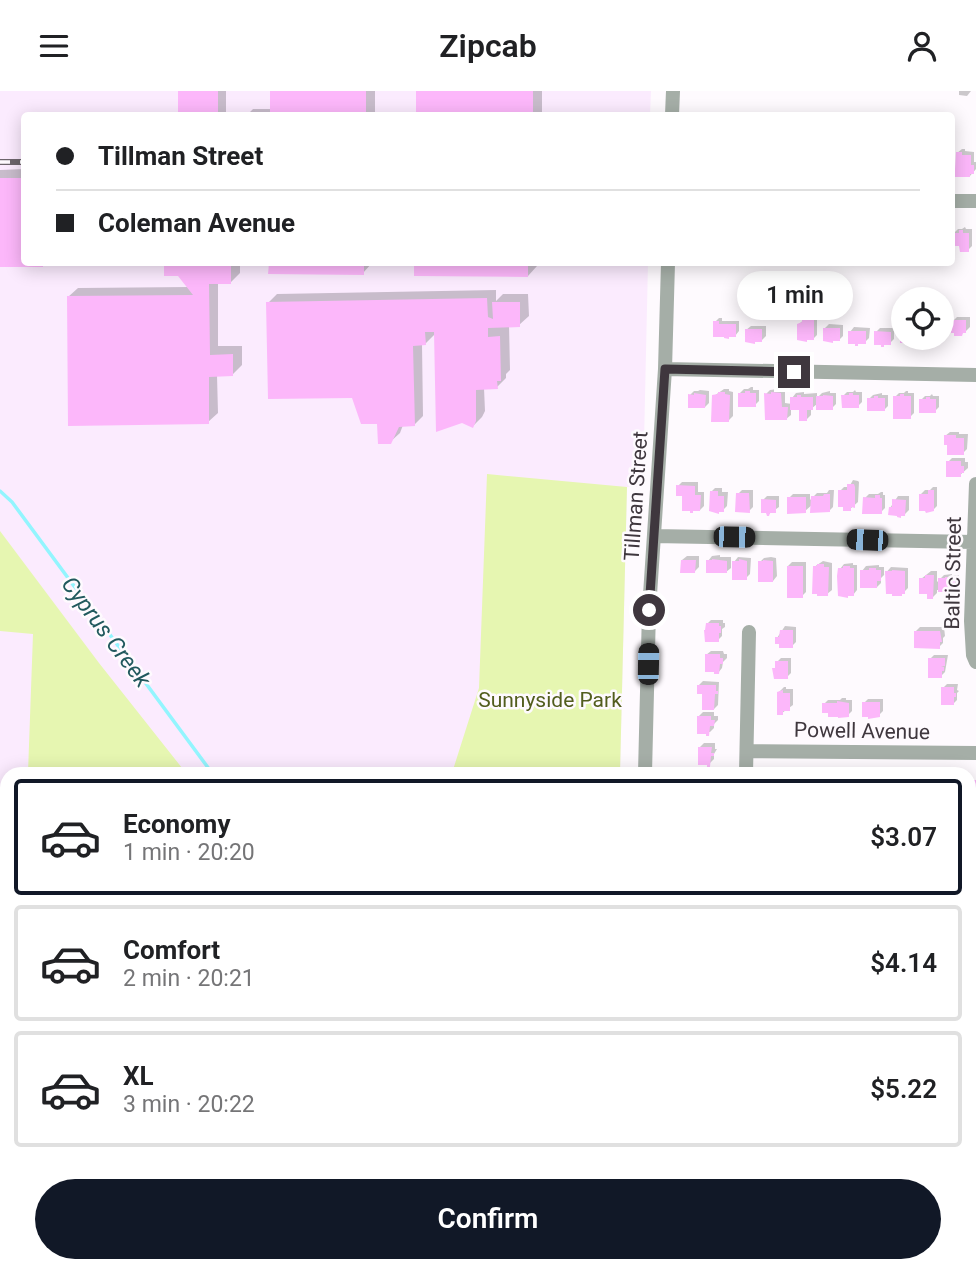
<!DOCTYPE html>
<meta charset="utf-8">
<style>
:root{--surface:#fff;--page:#f6f6f6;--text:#202124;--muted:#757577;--line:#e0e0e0;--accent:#111827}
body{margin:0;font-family:Roboto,sans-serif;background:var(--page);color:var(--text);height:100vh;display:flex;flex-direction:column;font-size:26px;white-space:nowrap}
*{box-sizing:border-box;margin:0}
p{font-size:23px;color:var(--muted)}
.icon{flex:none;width:38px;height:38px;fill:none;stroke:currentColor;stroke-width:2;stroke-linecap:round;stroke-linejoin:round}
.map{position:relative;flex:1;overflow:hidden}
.side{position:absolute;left:0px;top:676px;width:976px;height:506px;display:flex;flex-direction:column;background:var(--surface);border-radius:21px 21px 0 0;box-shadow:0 4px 18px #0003}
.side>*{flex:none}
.top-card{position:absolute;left:21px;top:21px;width:934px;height:154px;border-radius:7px;box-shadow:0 4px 18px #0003;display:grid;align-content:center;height:154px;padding:0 35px;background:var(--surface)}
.fabs{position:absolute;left:891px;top:196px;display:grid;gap:14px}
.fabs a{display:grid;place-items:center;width:63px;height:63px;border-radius:50%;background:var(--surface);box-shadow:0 4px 18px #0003;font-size:35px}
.end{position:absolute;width:32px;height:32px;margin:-16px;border:9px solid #3f373e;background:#fff;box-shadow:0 0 0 4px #fff}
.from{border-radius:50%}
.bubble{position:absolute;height:49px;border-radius:24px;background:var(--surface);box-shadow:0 4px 18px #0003;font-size:23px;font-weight:600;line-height:49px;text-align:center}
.car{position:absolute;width:21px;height:42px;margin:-21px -10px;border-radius:9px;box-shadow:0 0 5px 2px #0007;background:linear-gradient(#222 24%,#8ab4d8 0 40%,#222 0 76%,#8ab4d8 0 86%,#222 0)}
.top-card b{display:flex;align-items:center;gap:24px;height:66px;font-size:26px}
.top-card b+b{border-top:2px solid var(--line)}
.top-card i{width:18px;height:18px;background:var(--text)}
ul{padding:12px 0 0;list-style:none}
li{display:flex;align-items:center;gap:21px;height:116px;margin:0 14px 10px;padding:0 21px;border:4px solid var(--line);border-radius:7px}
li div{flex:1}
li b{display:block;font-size:26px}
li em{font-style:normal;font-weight:600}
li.on{border-color:var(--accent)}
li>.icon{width:63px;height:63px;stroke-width:1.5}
.cta{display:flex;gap:14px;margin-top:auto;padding:14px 35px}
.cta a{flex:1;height:80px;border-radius:42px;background:var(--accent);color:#fff;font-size:28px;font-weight:600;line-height:80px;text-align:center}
header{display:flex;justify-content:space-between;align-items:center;height:91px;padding:0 35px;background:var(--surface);font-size:32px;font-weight:600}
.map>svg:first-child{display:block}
.industrial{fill:#fbebfe}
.green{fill:#e6f6b1}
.shadow{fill:#0003}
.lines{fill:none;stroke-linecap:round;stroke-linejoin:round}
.stream{stroke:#93f5fe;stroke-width:3.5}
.building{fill:#fcb7fa}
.minor{stroke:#a5aea7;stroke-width:14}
.rail-casing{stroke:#6d656c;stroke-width:6}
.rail{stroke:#fefafe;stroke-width:3.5;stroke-dasharray:10;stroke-linecap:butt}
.route{stroke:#3f373e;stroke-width:9}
.labels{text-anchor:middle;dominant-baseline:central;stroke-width:5;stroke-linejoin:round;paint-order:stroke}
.street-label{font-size:21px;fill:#3f373e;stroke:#fefafe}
.park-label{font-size:21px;fill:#525d1d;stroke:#fefafe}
.water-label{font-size:23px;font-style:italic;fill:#21595e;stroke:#fefafe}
</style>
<header><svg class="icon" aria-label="menu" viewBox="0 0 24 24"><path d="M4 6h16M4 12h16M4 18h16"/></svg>Zipcab<svg class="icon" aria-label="person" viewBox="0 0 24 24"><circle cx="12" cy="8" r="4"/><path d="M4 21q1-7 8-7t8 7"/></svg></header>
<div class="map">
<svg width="976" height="1180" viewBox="0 0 976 1180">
<rect width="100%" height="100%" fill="#fefafe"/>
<path class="industrial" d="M0,0H651L650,24H24V172H648L643,396H627L620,682H7V946H0Z"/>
<path class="green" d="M487,383L627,396L620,682H452L479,597Z
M0,440L99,572L186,682H28L33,543L0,540Z"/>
<path class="shadow" d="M180,0H226V24H180Z
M272,0H375V24H247L253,18H271Z
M418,0H542V24H418Z
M959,0H971L967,5L959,4Z
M962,58H965V60L974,61V71H976V78L970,85L954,79L957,76V62Z
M24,78V172H45L43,174L0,175V79Z
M965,136L966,138H972V155L968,159L954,142L958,138H962Z
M166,172H240V182L231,191H218V255H242V274L233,283L217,284L218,322L208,331L68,206L78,197L189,196L179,183H166Z
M270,172H372L363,182L270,181Z
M416,172H537V175L528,185L416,184Z
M496,199V210L503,203H528L529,225L519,234H509L510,279L506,283V287L497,296L484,297L485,320L482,326L473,335L436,242L425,253H422L423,325L414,334H403L400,342L390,351L379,331L268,212L277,203Z
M807,226H817V244L813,248L799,233Z
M957,226H970V236L966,240L953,230Z
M719,227H722V230H739V240L735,245L715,231Z
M829,233L843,234V245L839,249L824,238Z
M751,235H766V245L762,249L746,239Z
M854,236L870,237L869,247L865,251H860L858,253L850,241Z
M942,236H946V247L942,251H927V247H942Z
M880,237H894V248L890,252H886L876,241Z
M751,296H753V299H759V310L755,314L740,302L744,298H748Z
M724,298H729V300L733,301V325L729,329L714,305Z
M778,298V299H785V312L792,313V307L796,302L804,301V303L817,302V307L822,302L830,300V302H836V313L832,317L817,313L811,318V324L807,328L801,317H791V324L786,328L766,303L770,299Z
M700,299L709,300V312L705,316L690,304L694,300H698Z
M855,299L856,301H862V311L858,315L843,305L847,301H853Z
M906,300H908V302H914V322L910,326L895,306L899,302H904Z
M882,302V304H888V315L884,319L869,308L873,304Z
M932,303L933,305H939V316L935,320L921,309L925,305H930Z
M950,341H959V343H968L967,358L963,362L948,352L945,345Z
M952,367H965V371H968V377L960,384L948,371Z
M853,389L858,390L859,391L858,411L850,418L840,400L844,396H849Z
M682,391H698V401H704V415L700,419L678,395Z
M933,396H937V415L933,419L920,404L925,399H930Z
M715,397H722V401H728L727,415L723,419L711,401Z
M742,399H753V416L749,420L738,403Z
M829,399H834L833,416L829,420L813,413L805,420L789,407L793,403H810V409L817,402H827Z
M881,401H883V404H885V417L881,421L865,407L869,403H878Z
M767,405H779V416L769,423L763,409Z
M898,405H909V419L905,423L890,417Z
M720,464V466H731V477L726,481L708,470L712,465Z
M687,465H699V476L695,480L682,469Z
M738,466L751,467L750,483L746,487L734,471Z
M771,466L776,467L777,485L773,490L760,471L764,467Z
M823,470L832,472V499L827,503L814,476Z
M792,471H806V501L802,505L788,475Z
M853,472V474H857V499L853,504L840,478L844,473Z
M879,474V476H884V484L891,476L908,477V497L904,501L887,481L881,487V492L877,496L862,480L866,475Z
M931,480H937V491L944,484L952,483V485L959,484V495L954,499H937V502L933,506L921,488Z
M711,529H723V532H725V536L722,538V545L718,549L707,533Z
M785,535L796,536V551L792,555L781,551L777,547Z
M920,536H944L945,545L943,547V552L939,556L916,540Z
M711,560H723L724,563H727V567L723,571L722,577L718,582L706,564Z
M934,564H948L945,581L941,585L930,568Z
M781,567H791V582L787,586L777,575V571Z
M703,590L719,591L718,614L714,618L699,594Z
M947,593H958L957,599L959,600L957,602V609L953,613L943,597Z
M784,596H786V598H793V614L782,622L778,602Z
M842,607H846V609H852V620L848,624L824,613L828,609H840Z
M868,608H883V620L879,624L864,612Z
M703,621H714V625H718V629L714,633V637L710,641H699V625Z
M704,652H715V658H717L714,663V668L710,672L700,656Z
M852,677L853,679L861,680V682H843Z
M913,679H914V681L931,682H906Z
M975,778H976V807L970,803V780H972Z
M973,852L976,853V880L973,882L970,881V855Z
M975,951L976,977L970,980V952Z
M970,1026H975L976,1028V1042H970Z
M970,1107H976V1124L973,1127H970Z
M256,1174H283L282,1180H254Z
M688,1174H711V1180H713H687Z
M786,1174H802V1180H785Z
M813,1174H826V1180H809Z
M839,1174H852V1180H836V1177Z
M862,1174H879V1180H859Z
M406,1175H417V1180H402Z
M916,1175H928V1180H912Z
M940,1175L942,1176H956V1180H936Z
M964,1176H971L976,1180H960Z
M354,1177V1180H332L334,1178Z"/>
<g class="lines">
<path class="stream" d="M0,400L12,411L212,682
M569,1174L572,1180"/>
</g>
<path class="building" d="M178,0H218V24H178Z
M270,0H366V24H270Z
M416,0H533V24H416Z
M956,61H962V64H971V74H974V83H970V86H955V83H952L953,78H955Z
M0,87H24V172H43V176H0Z
M959,139H963V142H969V161H960L959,155H952V142H959Z
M164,172H231V193H209L210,264L233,263V285L209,286V333L68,335L67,205L193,204L178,185H164Z
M269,172H364V184L268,183Z
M414,172H528V186L414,185Z
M487,207L488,226L493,228L492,211H520V236L488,237V246L500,245L501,290H497L498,298L476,299V330L473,337L462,332L436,341L434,241H425L426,254L413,255L415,335L399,336L391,353H378L377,333H361L352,307L268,308L266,211Z
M802,229H814V249H807V251L797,249V233L802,231Z
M951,229H966V242H963L962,245H954V242H951Z
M713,230H719V233H736V246H729V248L724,247V246H713Z
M823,237H840V250H833V252L823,250Z
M745,238H762V251H755V253L745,251Z
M900,238H903V247H917V252H910V254H907V252H900Z
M848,240H866V253H858V255H855V253H848Z
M874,240L891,241V254H884V256H881V254H874Z
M925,247H943L942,252L932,254V252H925Z
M745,300H750V302H756V316H738V302H745Z
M718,301H725V303L730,304L729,331H711L712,304L718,303Z
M771,301L781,302L782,316H788L787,329H765L764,302L771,303Z
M694,302L706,304L705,317H688V303L694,304Z
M849,302H853V304H859V317H842L841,304H849Z
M900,303H904V305H911V328H893V305H900Z
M797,304H801V306H813V319H807V330H799V319H790V306H797Z
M823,304L833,305V319H816V305H823Z
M874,305H878V307H885V320H867V307H874Z
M926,306H930V308H936V322H919V308H926Z
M944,344H956V347H964V364H947V354H944Z
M946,370H961V375H964V382H961V386H946Z
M847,393H854L855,396V417L851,416V420H843V416H838V399H847Z
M676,394L695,395V404H701L700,420H693V422H690V420H682V405H676Z
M928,399H934V420L926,422L925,420H919V403H928Z
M710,400H718V405H724V421H719V423L709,420Z
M736,402H749L750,422L735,421Z
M824,403H830V421L810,422L811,405H823Z
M875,404H880V407H882V423H862L863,406L875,407Z
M787,406H806V422L787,423Z
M761,408L776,409V422H770L769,425H767L766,422H761Z
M892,408L906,409L905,425H901V427L897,426V425L888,424L889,416H892Z
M712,468L727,470V482H706V469H712Z
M739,468L747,470V489H732V470H739Z
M681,469H696L695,482H680Z
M763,469L773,470V491H758V470H763Z
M817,473H824V476H829L828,505H817V503H812L813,475H817Z
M787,475H803V507H787Z
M843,475H850V477H854V505H848V507L838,505L837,485L838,477H843Z
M869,477H876V479H881V490H877V497H860V479H869Z
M892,479L905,480V503H902V505H892V503H886L885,480H892Z
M925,484H934L933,508H927V503H919V487H925Z
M945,486H949V488L955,487V501H938V487H945Z
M706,532H719V535H721V542H719V551H705L704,539H705Z
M780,539H793V557H779V553H775V546H779Z
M914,540H940L942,551H940V558L914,557Z
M705,563H720V567H723V573H720L719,583H714V581H705Z
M928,567H945V575H941L944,576V580H942V587H928Z
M775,570H788V588H774L772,577H775Z
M697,594H716V600H718V603H715L714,619H702V603H697Z
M941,596H954V602H956V606H954V614H941Z
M783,599V602H790V620H783V624H777V601Z
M837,610L849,612V626L838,627V626H828V622H822V612H837Z
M862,611H880V626L868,628V626H862Z
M697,625H711V629H715L714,635H710L709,645H706V643H697Z
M698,656H712L711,662H714V665H711L710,676H707V674H698Z
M973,689H976V721H970V693H973Z
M970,781H973V784H976V809H970Z
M970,856L976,858V882L974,884H970Z
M970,956H975L976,962V979H973V981H970Z
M970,1031L976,1032V1044H974V1046L970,1044Z
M970,1110H974V1129H970Z
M41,1174H74V1180L44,1178L41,1177Z
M685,1174L708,1176V1180H685Z
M758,1174H772V1180H757Z
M253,1175L279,1176V1180H253Z
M783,1175H798V1180H783Z"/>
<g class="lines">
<path class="minor" d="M672,24L673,0
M952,110H976
M665,278L976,284
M976,393L971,530L973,564L976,571
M654,445L973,451
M747,660L976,662
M645,682L649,519L665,278L668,172
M746,682L749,541
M970,835H976
M0,870H7
M0,961H7
M970,1007L976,1008
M970,1152H976
M622,1174L624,1180
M19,1180V1174
M166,1180V1174
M301,1180V1174
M443,1180V1174
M738,1180V1174"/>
<defs>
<path id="rail" d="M0,71H24"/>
</defs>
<use href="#rail" class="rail-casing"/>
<use href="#rail" class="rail"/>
</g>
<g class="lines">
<path class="route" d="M649,519L665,278L794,281"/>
</g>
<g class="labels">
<g class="street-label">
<text transform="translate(636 405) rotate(-86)">Tillman Street</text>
<text transform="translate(953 482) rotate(-89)">Baltic Street</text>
<text transform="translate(862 640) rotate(1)">Powell Avenue</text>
</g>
<g class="park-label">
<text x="550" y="609">Sunnyside Park</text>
</g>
<g class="water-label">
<text transform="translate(106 541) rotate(53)">Cyprus Creek</text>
</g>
</g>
</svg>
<div class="fabs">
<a><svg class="icon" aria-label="locate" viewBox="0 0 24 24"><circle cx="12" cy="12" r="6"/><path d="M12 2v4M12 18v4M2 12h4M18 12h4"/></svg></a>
</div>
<i class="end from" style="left:649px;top:519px"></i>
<i class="end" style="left:794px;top:281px"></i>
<div class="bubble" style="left:737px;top:180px;width:116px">1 min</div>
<i class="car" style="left:734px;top:446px;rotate:91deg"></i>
<i class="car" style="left:867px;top:449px;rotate:272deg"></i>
<i class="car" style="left:648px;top:573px;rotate:1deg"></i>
<div class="top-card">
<b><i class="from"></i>Tillman Street</b>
<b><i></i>Coleman Avenue</b>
</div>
<section class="side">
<ul>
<li class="on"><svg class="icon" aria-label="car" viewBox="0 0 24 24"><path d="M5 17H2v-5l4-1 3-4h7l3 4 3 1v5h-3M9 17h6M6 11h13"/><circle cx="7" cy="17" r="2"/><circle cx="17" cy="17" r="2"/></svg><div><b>Economy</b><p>1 min · 20:20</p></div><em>$3.07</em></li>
<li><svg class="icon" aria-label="car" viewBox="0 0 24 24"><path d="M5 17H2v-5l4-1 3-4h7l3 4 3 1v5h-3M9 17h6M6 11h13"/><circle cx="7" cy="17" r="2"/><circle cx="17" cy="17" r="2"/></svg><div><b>Comfort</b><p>2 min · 20:21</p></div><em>$4.14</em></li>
<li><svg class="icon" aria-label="car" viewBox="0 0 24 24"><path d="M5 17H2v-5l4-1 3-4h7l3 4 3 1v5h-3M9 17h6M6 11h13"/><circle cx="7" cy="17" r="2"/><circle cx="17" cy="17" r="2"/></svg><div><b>XL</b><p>3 min · 20:22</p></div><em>$5.22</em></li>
</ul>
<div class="cta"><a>Confirm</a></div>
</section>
</div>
